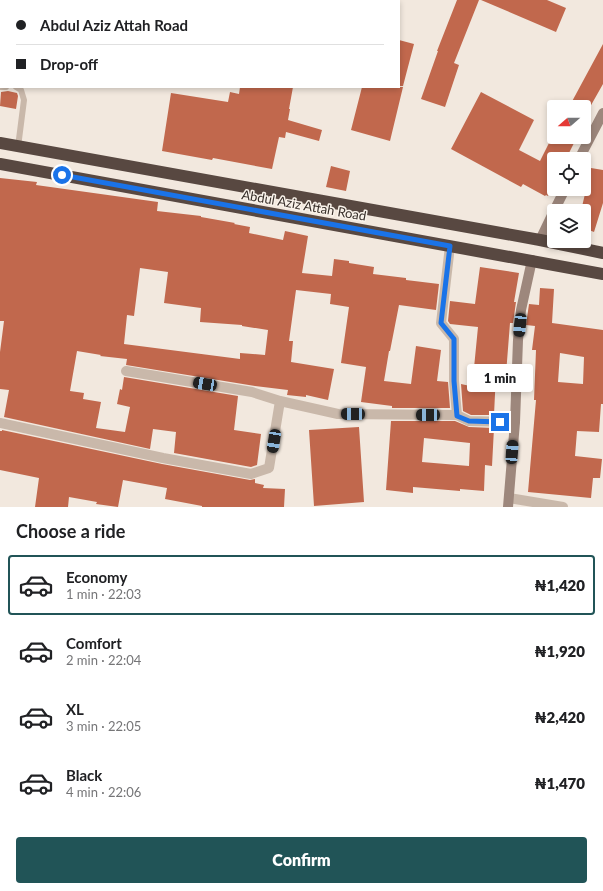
<!DOCTYPE html>
<meta charset="utf-8">
<style>
:root{--surface:#fff;--page:#f6f6f6;--text:#202124;--muted:#757577;--line:#e0e0e0;--accent:#215457}
body{margin:0;font-family:Lato,sans-serif;background:var(--page);color:var(--text);height:100vh;display:flex;flex-direction:column;font-size:15px;white-space:nowrap}
*{box-sizing:border-box;margin:0}
p{font-size:13px;color:var(--muted)}
.icon{flex:none;width:22px;height:22px;fill:none;stroke:currentColor;stroke-width:2;stroke-linecap:round;stroke-linejoin:round}
.map{position:relative;height:507px;overflow:hidden}
.drawer{display:flex;flex-direction:column;background:var(--surface);flex:1}
.drawer>*{flex:none}
.hud{position:absolute;left:0px;top:0px;width:400px;height:88px;box-shadow:0 2px 6px #0003;display:grid;align-content:center;height:88px;padding:0 16px;background:var(--surface)}
.needle{width:26px;rotate:250deg}
.controls{position:absolute;left:547px;top:100px;display:grid;gap:8px}
.controls a{display:grid;place-items:center;width:44px;height:44px;border-radius:4px;background:var(--surface);box-shadow:0 2px 6px #0003;font-size:20px}
.end{position:absolute;width:18px;height:18px;margin:-9px;border:5px solid #1a73e8;background:#fff;box-shadow:0 0 0 2px #fff}
.from{border-radius:50%}
.bubble{position:absolute;height:28px;border-radius:4px;background:var(--surface);box-shadow:0 2px 6px #0003;font-size:13px;font-weight:800;line-height:28px;text-align:center}
.car{position:absolute;width:12px;height:24px;margin:-12px -6px;border-radius:5px;box-shadow:0 0 3px 1px #0007;background:linear-gradient(#222 24%,#8ab4d8 0 40%,#222 0 76%,#8ab4d8 0 86%,#222 0)}
.hud b{display:flex;align-items:center;gap:14px;height:38px;font-size:15px}
.hud b+b{border-top:1px solid var(--line)}
.hud i{width:10px;height:10px;background:var(--text)}
ul{padding:0;list-style:none}
li{display:flex;align-items:center;gap:12px;height:60px;margin:0 8px 6px;padding:0 8px;border:2px solid transparent;border-radius:4px}
li div{flex:1}
li b{display:block;font-size:15px}
li em{font-style:normal;font-weight:800}
li.current{border-color:var(--accent)}
li>.icon{width:36px;height:36px;stroke-width:1.5}
h2{padding:0 16px;font-size:18px;line-height:48px}
.button{display:flex;gap:8px;margin-top:auto;padding:8px 16px}
.button a{flex:1;height:46px;border-radius:4px;background:var(--accent);color:#fff;font-size:16px;font-weight:800;line-height:46px;text-align:center}
.map>svg:first-child{display:block}
.building{fill:#c1684d;fill-rule:evenodd}
.lines{fill:none;stroke-linecap:round;stroke-linejoin:round}
.lane{stroke:#c9b8aa;stroke-width:6}
.street{stroke:#c9b8aa;stroke-width:10}
.secondary{stroke:#9d877c;stroke-width:10}
.highway{stroke:#584841;stroke-width:12}
.route{stroke:#1a73e8;stroke-width:5}
.labels{text-anchor:middle;dominant-baseline:central;stroke-width:3;stroke-linejoin:round;paint-order:stroke}
.street-label{font-size:13px;fill:#372e29;stroke:#f9f2ea}
</style>
<div class="map">
<svg width="603" height="507" viewBox="0 0 603 507">
<rect width="100%" height="100%" fill="#f2e8de"/>
<path class="building" d="M457,0H479L454,63L459,65L445,107L421,99L438,51H437Z
M481,0H547L566,8L556,32Z
M399,40L414,44L403,86H399Z
M603,44V84L590,107H569Z
M240,87H293L289,109H290L288,120L322,130L319,141L286,132L285,138L279,137L272,169L213,158L212,160L162,151L171,93L228,102L230,92L239,94Z
M362,87H403L390,141L351,130Z
M8,91L17,93L18,96L16,109L0,106L1,92Z
M481,92L534,120L519,150L540,161L554,133V137H577L568,155L573,158V159H554V183L548,196L546,195L545,196L523,184L521,187L451,149Z
M331,166L350,171L346,191L326,187Z
M591,168L603,170V203L594,232L584,228V211H581Z
M0,178L37,182L36,185L158,202L157,211L201,216V217L235,223L234,224L250,227L249,233L283,240L285,231L308,236L302,273L332,276L334,259L349,261V263L374,267L373,274L406,278V280L439,284L436,310L399,305L390,351H389L384,381L411,384L416,346L441,350L437,381L448,382L450,408H392V406L361,402L366,367L341,363L349,307L330,304L331,294L296,290L289,341H293L291,362L334,369L328,400L306,395V397L287,395L288,390L255,386L126,365L127,359L100,356L101,355L77,351L70,391L84,393L83,399L101,402L96,428L125,432L130,407L117,404L120,389L122,390L124,377L238,396L234,430L261,434L257,465L251,467L174,453L176,432L153,429L150,449L4,417L9,390L0,389V352L4,321H0ZM140,268L168,272L164,303L201,308L200,322L242,325V326L268,330L265,355L240,353V359L124,344L127,315L134,316Z
M480,267L519,273L514,302H516L513,323H510L506,374L496,373L494,415H471L463,411L461,384L470,386V378H473L478,327L450,324L448,321L450,301L475,304Z
M540,288L554,289L552,323L603,330V404H601L599,432L577,431L575,456L602,459L600,478H593L591,498L528,492L536,400H534L536,350H532L535,326L526,325L529,304L539,305ZM560,353L584,357L583,384L558,382Z
M391,421H455L469,427L494,428L492,466L485,465L484,491L460,489V491L413,487V493L386,490ZM424,438L470,443L469,466L422,462Z
M359,427L364,502L314,506L309,430Z
M2,430L162,464L250,480L255,479V483L264,485L263,488L285,489L284,507H202V506L165,499L167,488L123,480L118,507L96,504L97,502L69,497L68,507H35L39,478L0,470V431H2Z"/>
<g class="lines">
<path class="lane" d="M0,87H6
M16,87L21,90L24,100L18,147"/>
<path class="street" d="M450,246L441,323L454,339V381L457,415
M126,371L252,392L280,401L338,414L457,415L469,421L515,422
M0,423L163,458L251,474L269,468L280,401
M509,498L563,507"/>
<path class="secondary" d="M579,159L603,113
M554,211L565,189
M540,240L554,211
M508,507L515,422L518,340L521,310L532,260"/>
<path class="highway" d="M0,143L540,240L603,253
M0,164L603,274"/>
</g>
<g class="lines">
<path class="route" d="M62,175L450,246L441,323L454,339V381L457,416L469,421L500,422"/>
</g>
<g class="labels">
<g class="street-label">
<text transform="translate(304 205) rotate(10)">Abdul Aziz Attah Road</text>
</g>
</g>
</svg>
<div class="controls">
<a><svg class="needle" viewBox="-14 -14 28 28"><path d="M0-13l5 13h-10z" fill="#e53935"/><path d="M0 13l5-13h-10z" fill="#757577"/></svg></a>
<a><svg class="icon" aria-label="locate" viewBox="0 0 24 24"><circle cx="12" cy="12" r="6"/><path d="M12 2v4M12 18v4M2 12h4M18 12h4"/></svg></a>
<a><svg class="icon" aria-label="layers" viewBox="0 0 24 24"><path d="M12 4l9 5-9 5-9-5zM3 14l9 5 9-5"/></svg></a>
</div>
<i class="end from" style="left:62px;top:175px"></i>
<i class="end" style="left:500px;top:422px"></i>
<div class="bubble" style="left:467px;top:364px;width:66px">1 min</div>
<i class="car" style="left:520px;top:325px;rotate:186deg"></i>
<i class="car" style="left:205px;top:384px;rotate:280deg"></i>
<i class="car" style="left:353px;top:414px;rotate:271deg"></i>
<i class="car" style="left:428px;top:415px;rotate:270deg"></i>
<i class="car" style="left:274px;top:441px;rotate:189deg"></i>
<i class="car" style="left:512px;top:452px;rotate:4deg"></i>
<div class="hud">
<b><i class="from"></i>Abdul Aziz Attah Road</b>
<b><i></i>Drop-off</b>
</div>
</div>
<section class="drawer">
<h2>Choose a ride</h2>
<ul>
<li class="current"><svg class="icon" aria-label="car" viewBox="0 0 24 24"><path d="M5 17H2v-5l4-1 3-4h7l3 4 3 1v5h-3M9 17h6M6 11h13"/><circle cx="7" cy="17" r="2"/><circle cx="17" cy="17" r="2"/></svg><div><b>Economy</b><p>1 min · 22:03</p></div><em>₦1,420</em></li>
<li><svg class="icon" aria-label="car" viewBox="0 0 24 24"><path d="M5 17H2v-5l4-1 3-4h7l3 4 3 1v5h-3M9 17h6M6 11h13"/><circle cx="7" cy="17" r="2"/><circle cx="17" cy="17" r="2"/></svg><div><b>Comfort</b><p>2 min · 22:04</p></div><em>₦1,920</em></li>
<li><svg class="icon" aria-label="car" viewBox="0 0 24 24"><path d="M5 17H2v-5l4-1 3-4h7l3 4 3 1v5h-3M9 17h6M6 11h13"/><circle cx="7" cy="17" r="2"/><circle cx="17" cy="17" r="2"/></svg><div><b>XL</b><p>3 min · 22:05</p></div><em>₦2,420</em></li>
<li><svg class="icon" aria-label="car" viewBox="0 0 24 24"><path d="M5 17H2v-5l4-1 3-4h7l3 4 3 1v5h-3M9 17h6M6 11h13"/><circle cx="7" cy="17" r="2"/><circle cx="17" cy="17" r="2"/></svg><div><b>Black</b><p>4 min · 22:06</p></div><em>₦1,470</em></li>
</ul>
<div class="button"><a>Confirm</a></div>
</section>
